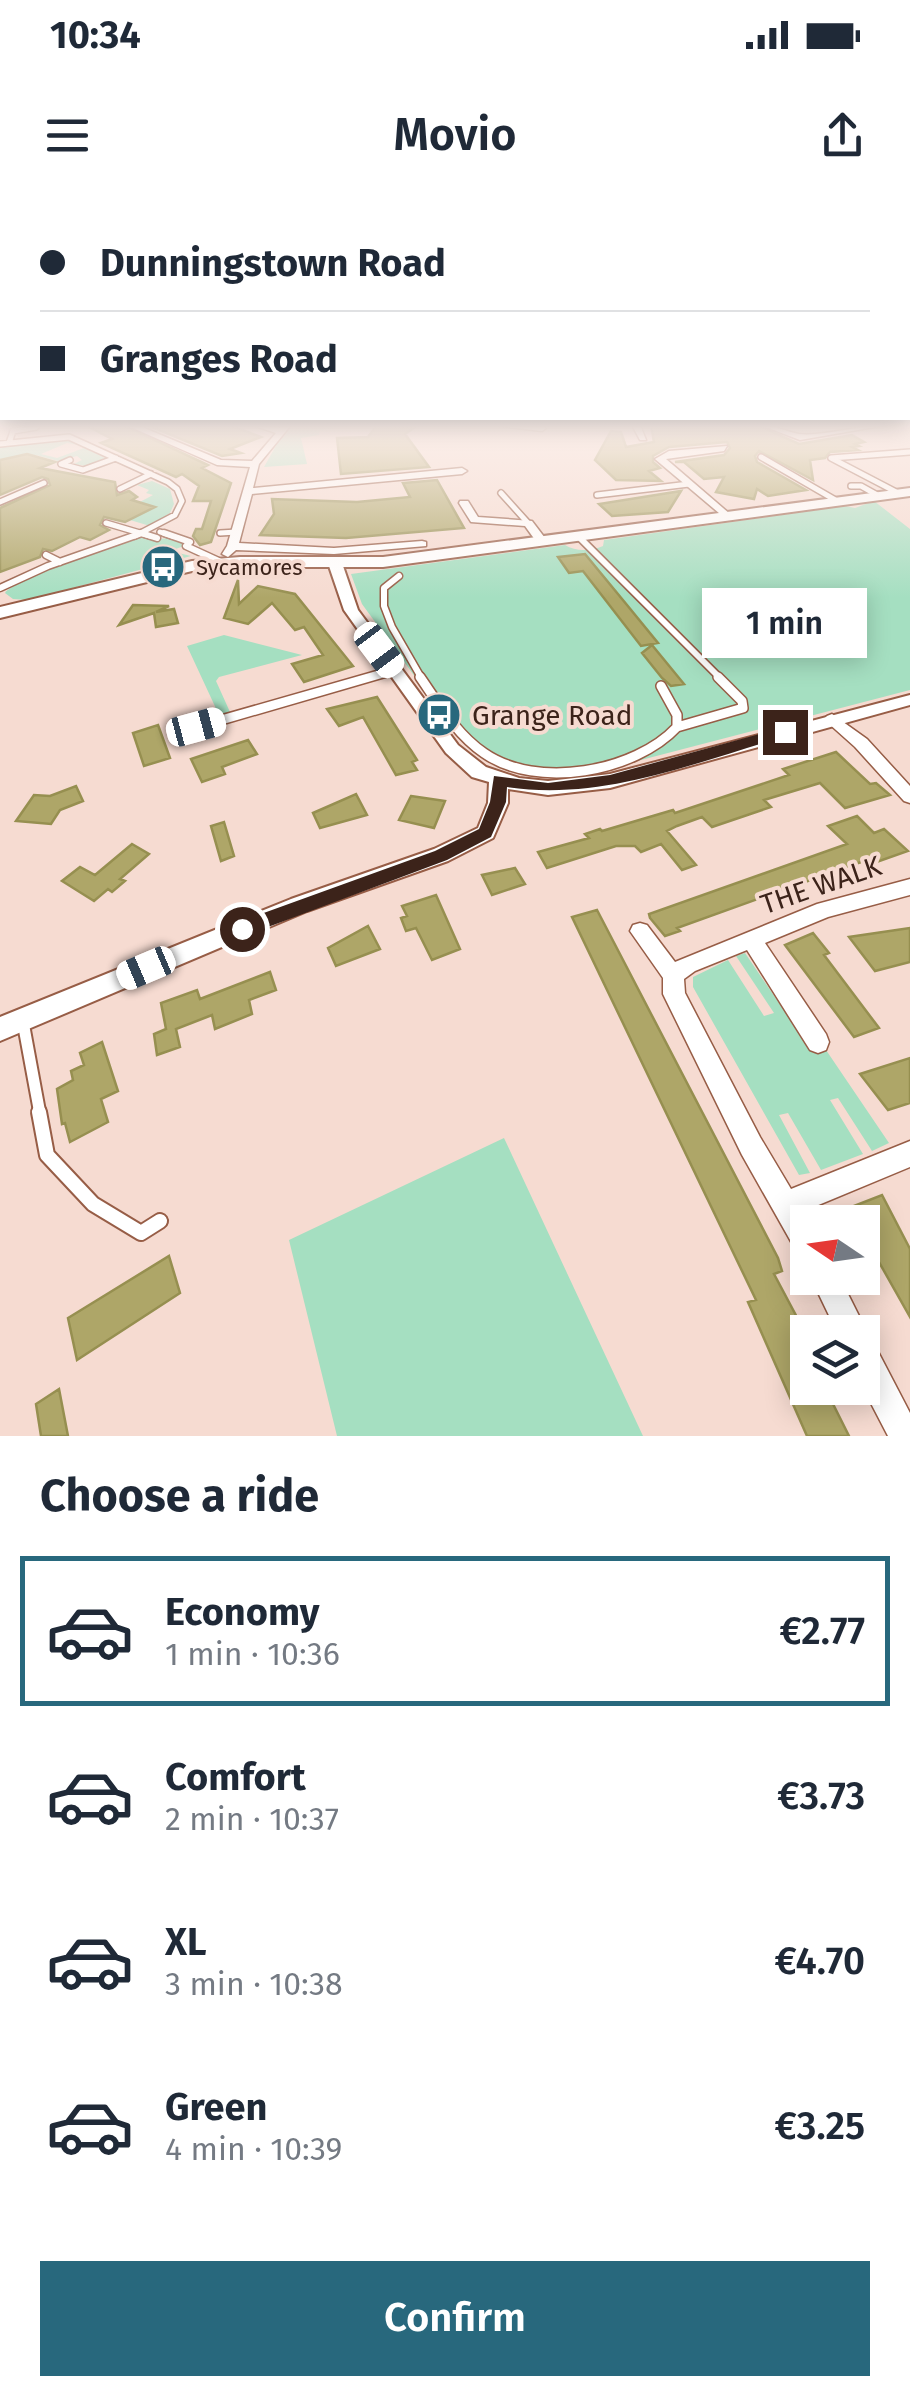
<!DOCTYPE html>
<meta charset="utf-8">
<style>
:root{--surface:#fff;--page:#f2f2f3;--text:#1f2937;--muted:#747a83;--line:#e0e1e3;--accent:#28687d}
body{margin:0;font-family:"Fira Sans",sans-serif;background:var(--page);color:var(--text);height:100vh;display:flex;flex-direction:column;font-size:38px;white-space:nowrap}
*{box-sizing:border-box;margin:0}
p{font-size:32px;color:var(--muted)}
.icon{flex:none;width:55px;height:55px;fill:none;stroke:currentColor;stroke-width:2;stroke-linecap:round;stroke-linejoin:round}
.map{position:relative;height:1236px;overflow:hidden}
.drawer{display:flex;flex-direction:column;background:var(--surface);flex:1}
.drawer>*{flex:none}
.hud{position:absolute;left:0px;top:0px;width:910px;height:220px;box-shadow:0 5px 25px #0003;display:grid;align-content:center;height:220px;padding:0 40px;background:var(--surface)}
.needle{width:65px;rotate:283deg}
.buttons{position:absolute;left:790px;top:1005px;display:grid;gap:20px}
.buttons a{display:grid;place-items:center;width:90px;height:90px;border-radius:0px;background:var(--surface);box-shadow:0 5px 25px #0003;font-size:50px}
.end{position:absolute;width:45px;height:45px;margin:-22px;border:12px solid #3c231a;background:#fff;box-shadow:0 0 0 5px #fff}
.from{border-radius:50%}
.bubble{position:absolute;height:70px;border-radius:0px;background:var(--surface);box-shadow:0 5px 25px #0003;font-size:32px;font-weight:600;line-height:70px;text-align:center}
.car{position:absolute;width:30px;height:60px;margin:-30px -15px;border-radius:12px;box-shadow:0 0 8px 2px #0007;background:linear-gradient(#fff 24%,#345 0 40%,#fff 0 76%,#345 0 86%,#fff 0)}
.hud b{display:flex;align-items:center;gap:35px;height:95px;font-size:38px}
.hud b+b{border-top:2px solid var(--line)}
.hud i{width:25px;height:25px;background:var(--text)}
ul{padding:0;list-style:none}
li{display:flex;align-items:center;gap:30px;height:150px;margin:0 20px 15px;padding:0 20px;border:5px solid transparent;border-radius:0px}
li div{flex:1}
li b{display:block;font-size:38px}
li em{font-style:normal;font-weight:600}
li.active{border-color:var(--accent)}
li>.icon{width:90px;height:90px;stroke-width:1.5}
h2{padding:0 40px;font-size:45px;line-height:120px}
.button{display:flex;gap:20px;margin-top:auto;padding:20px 40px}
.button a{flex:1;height:115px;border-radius:0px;background:var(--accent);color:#fff;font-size:40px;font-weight:600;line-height:115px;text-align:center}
.status{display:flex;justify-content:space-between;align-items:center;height:70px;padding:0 50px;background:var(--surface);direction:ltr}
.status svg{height:28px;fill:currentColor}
header{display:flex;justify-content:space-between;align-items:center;height:130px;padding:0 40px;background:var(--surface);font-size:45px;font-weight:600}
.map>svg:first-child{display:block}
.green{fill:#a5dfc1}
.building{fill:#aea668;stroke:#968f50;stroke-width:2.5}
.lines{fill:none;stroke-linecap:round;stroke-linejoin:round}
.service-far4-casing{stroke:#975d46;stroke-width:8}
.service-far3-casing{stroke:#975d46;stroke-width:9}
.service-far2-casing{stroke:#975d46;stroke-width:12}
.service-far1-casing{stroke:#975d46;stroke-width:15}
.service-casing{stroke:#975d46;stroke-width:18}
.minor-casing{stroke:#975d46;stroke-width:3}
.tertiary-casing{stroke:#975d46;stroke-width:4}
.secondary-casing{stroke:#975d46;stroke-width:4}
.service-far4{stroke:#fff;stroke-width:5}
.service-far3{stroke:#fff;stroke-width:6}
.service-far2{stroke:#fff;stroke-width:9}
.service-far1{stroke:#fff;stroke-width:11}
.service{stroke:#fff;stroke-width:14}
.minor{fill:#fff;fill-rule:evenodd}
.tertiary{fill:#fff;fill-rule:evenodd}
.secondary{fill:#fff;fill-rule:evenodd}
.route{fill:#3c231a}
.labels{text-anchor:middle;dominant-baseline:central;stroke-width:8;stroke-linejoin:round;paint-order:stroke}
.far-poi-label{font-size:22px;fill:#3c231a;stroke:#f6dbd1;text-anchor:start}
.poi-label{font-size:28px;fill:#3c231a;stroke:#f6dbd1;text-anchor:start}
.street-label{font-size:28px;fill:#3c231a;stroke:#f6dbd1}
</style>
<div class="status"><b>10:34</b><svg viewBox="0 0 49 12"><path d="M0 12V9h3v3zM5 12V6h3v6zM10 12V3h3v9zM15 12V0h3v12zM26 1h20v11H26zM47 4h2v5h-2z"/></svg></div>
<header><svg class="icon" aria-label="menu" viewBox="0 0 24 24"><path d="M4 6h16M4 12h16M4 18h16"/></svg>Movio<svg class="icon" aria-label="share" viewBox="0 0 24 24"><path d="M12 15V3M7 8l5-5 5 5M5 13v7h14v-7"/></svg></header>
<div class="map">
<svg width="910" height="1236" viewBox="0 0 910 1236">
<rect width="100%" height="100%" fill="#f6dbd1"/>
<path class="green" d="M294,225H357L320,230L319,235L301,238L307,264L264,267L277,244Z
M62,238L79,245L67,243L41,254L57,258L84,248L105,258L86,266L74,264L82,260L77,256L58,261L36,255L21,261L22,255L0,260V247Z
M152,281L170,289L174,304L170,313L150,326L130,320L137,315L123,311L153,295L146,293L149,290L137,285Z
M874,301L910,329V490L591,573L536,574L485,559L461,540L362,404L351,374L565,345C576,352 591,351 603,346L604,340L845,306L855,308Z
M170,337L185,342L184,346L170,351L191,356L28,400L13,399L5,393C15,379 118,340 138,338C150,337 158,341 170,337Z
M224,435L302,455L219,477L216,481L230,512L219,515L187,446Z
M745,753L813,853L826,850L889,943L872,951L838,898L830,900L863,954L821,970L788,913L779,915L810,973L799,975L693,787V777L728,760L764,816L774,813L736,756Z
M504,938L643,1236H337L289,1040Z"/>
<path class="building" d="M85,225H123L208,265L202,268L231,283L211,342L200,345L193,336L196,329H202L211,301H193L199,286L182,274L176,277L101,243L112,239Z
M147,225H229L261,237L230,249L241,253L222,256Z
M377,225L415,227L405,234L429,267L341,274L337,238L368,237Z
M651,225H757L799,244L852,235L864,242L855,244L859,246L852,247L858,250L830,252L825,258L810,260L813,280L759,251L755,256L757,262L806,290L768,296L757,289L754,299L716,292L724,277L704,279L684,262H675L724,255L730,248L727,242L669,247L653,256V262L660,268L649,271L661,281L616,280L595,260L611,231L621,232L626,247L654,242Z
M27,254L55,262L40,268L115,282L117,295L129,291L137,297L132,300L155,307L125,322L104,317L100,325L109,330L90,340L80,337L52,351L43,349L40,357L0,372V308L50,285L48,279L42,277L0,295V260Z
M437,280L464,328L346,338L260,335L274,314L272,299L357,302L410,297L403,283Z
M681,291L668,312L612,316L599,304Z
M585,354L627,405L658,443L641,446L583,371L569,373L558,357Z
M238,380L239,404L258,386L295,394L353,466L304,482L292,464L323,455L304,427L295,430L272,403L248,424L224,418Z
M133,405L169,406L156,412L174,409L178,423L156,427L154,413L119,425Z
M652,445L684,484L671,486L662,478L642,453Z
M377,497L417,560L412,562L417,570L396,575L363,517L339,526L327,509Z
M158,525L170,558L144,566L133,533Z
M248,540L257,554L222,567L225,574L202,582L191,559Z
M836,552L870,584L876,583L890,595L845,608L820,583L764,600L771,607L712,627L702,617L677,626L667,631L696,665L682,670L661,644L641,652L635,646H616L547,668L538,652L589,638L585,634L600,629L602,631L673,610L675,613L789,575L783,569Z
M76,586L83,601L60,610L51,624L16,621L34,595L50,596Z
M356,594L367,615L320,628L313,613Z
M411,596L445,601L434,628L399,620Z
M857,616L874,633L884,629L908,651L868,665L864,661L847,667L677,728L680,731L665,736L650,718L649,714L847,644L828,626Z
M224,622L234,656L221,661L211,626Z
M132,644L149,654L120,679L125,681L112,692L108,689L94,701L62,681L80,667L95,675Z
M515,668L525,684L492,695L482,675Z
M436,695L460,749L432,760L416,728L406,731L401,718L407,716L402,706Z
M597,710L778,1058L782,1071L774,1074L800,1123L803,1135L800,1136L808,1151V1188H825L849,1236H807L748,1102L756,1100L572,717Z
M368,726L380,749L336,766L328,748Z
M910,728V762L875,771L849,737Z
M813,733L829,753L824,755L879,828L854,837L785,745Z
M270,772L276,790L249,800L252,814L215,829L212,815L176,829L180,847L157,855L154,834L166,829L161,803L197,790L200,799Z
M102,842L118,891L101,899L108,922L70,942L65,923L62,924L57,889L73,880L71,871L84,865L80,853Z
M910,858V903L888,910L860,874Z
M882,995L910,1049V1117L862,1032V1022H857L849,1008Z
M169,1056L180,1093L77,1160L68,1118Z
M59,1189L68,1236H41L36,1204Z"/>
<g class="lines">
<defs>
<path id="service-far4" d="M9,243L13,231L36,227
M0,244L69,237L168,282L177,289L182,301L175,315L135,336
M761,257L837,301
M70,260L61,264L83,270L116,258
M851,286H861L879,296
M120,289L151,274
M501,293L528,323
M898,293L831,258L910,252
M597,295L689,284
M0,302L44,283
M106,323L150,336
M160,332L172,336
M220,333L237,332"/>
<path id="service-far3" d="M141,333L157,338
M164,333L190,342L186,346L223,363
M579,337L721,479
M46,355L60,362
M399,376L384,388V406L392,427L422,479
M0,388L48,366L142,333"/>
<path id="service-far2" d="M420,477C438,503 457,535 484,553C537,590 635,572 677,527V515L661,486
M677,527L743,508L742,501L718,477"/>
<path id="service-far1" d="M23,822L40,914"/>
<path id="service" d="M39,912L47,955L93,1004L141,1033L160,1021"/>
<path id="minor" d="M126,225H137L221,260L252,261L276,233L252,225L280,228L283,225H291L259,264L253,288L462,268L467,271L462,274L252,294L239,343L334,348L422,341L426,342V346L334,354L236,350L228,357L222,354L227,346L250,267L217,265Z
M492,225H534L546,228L542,231Z
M632,225H640L646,240H640Z
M761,225C775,225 786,232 799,234C820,237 861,225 886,225L800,240Z
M727,246L724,251L666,259L730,314V318L726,319L655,259L669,251Z
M460,301H468L478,317L532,321L548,342L538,344L525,326L471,322L459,303Z
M394,466L401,470L399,473L196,532L188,527L191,524Z
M832,514L867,539L910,586V603L904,601L855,547L827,522L824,519L827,516Z
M910,679V695L828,717L765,743L826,834L829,842L826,850L818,853L810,850L747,750L695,771L684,779L685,793L760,937L791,989L910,941V967L804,1011L811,1022H808V1058L798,1054L742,955L663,794V778L630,731L633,725L640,723L647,725L675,762L817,704Z
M811,1078H840L867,1132L864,1139L873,1142L910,1213V1236H888L862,1186V1132H837Z"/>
<path id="tertiary" d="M336,362L343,366L358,410L458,545L486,567L519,578L548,581L610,574L910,495V505L610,588L548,595L508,589V603L493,638L448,661L307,711L0,841V817L291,699L434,649L478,628L488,603L489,582L472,577L446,553L344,410L329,366Z"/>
<path id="secondary" d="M910,288V296L383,367H240L192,371L0,418V407L192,361L240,357H383Z"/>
</defs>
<use href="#service-far4" class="service-far4-casing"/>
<use href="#service-far3" class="service-far3-casing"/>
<use href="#service-far2" class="service-far2-casing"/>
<use href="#service-far1" class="service-far1-casing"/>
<use href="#service" class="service-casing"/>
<use href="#minor" class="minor-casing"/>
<use href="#tertiary" class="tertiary-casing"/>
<use href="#secondary" class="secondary-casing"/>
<use href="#service-far4" class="service-far4"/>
<use href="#service-far3" class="service-far3"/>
<use href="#service-far2" class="service-far2"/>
<use href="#service-far1" class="service-far1"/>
<use href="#service" class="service"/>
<use href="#minor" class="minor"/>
<use href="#tertiary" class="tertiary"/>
<use href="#secondary" class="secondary"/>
</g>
<linearGradient id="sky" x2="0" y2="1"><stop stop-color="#60a7d2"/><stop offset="0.57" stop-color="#fbefea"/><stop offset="1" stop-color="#fbefea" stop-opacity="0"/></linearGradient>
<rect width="910" height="398" fill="url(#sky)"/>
<path class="route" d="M785,527L790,528V535C699,561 603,602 507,587L506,602L491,637L447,660L249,734L242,737L233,729L236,723L435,651L479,629L490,602L494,576L548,583L610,575Z"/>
<defs>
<symbol id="bus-disc" viewBox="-11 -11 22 22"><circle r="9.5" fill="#28687d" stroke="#f6dbd1"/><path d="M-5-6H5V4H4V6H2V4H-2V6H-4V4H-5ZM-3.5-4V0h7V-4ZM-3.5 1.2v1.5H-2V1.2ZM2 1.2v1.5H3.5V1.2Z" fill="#fff"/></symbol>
</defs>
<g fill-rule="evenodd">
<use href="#bus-disc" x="138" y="342" width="50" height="50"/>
<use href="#bus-disc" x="414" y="490" width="50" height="50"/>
</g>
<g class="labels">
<g class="far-poi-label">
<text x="196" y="367">Sycamores</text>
</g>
<g class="poi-label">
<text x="472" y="515">Grange Road</text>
</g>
<g class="street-label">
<text transform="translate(821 685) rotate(-19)">THE WALK</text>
</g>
</g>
</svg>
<div class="buttons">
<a><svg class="needle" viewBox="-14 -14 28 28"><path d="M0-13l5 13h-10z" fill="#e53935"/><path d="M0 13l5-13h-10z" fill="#747a83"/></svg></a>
<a><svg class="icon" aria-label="layers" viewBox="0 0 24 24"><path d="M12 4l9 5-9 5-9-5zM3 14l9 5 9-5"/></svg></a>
</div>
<i class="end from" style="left:242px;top:729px"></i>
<i class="end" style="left:785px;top:532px"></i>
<div class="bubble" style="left:702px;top:388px;width:165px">1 min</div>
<i class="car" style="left:379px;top:450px;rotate:143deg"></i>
<i class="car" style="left:196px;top:527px;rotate:75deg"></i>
<i class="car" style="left:146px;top:768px;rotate:247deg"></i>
<div class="hud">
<b><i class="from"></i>Dunningstown Road</b>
<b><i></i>Granges Road</b>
</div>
</div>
<section class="drawer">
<h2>Choose a ride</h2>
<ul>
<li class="active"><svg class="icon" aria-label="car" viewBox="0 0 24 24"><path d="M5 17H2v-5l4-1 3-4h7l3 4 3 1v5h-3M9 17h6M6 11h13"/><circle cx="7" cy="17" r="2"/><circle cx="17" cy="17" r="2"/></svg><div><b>Economy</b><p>1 min · 10:36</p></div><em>€2.77</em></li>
<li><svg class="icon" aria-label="car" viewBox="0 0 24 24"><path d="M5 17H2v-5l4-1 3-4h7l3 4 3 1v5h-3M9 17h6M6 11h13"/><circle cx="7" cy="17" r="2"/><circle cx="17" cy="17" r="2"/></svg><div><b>Comfort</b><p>2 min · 10:37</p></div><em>€3.73</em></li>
<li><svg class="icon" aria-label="car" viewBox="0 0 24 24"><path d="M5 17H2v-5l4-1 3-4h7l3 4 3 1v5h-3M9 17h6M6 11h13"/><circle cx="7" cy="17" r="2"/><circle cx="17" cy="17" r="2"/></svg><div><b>XL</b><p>3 min · 10:38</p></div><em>€4.70</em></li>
<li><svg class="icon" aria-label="car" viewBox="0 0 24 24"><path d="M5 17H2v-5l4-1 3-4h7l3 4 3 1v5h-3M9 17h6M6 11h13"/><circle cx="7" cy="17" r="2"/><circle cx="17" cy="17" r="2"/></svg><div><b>Green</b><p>4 min · 10:39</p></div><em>€3.25</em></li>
</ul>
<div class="button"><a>Confirm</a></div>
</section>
